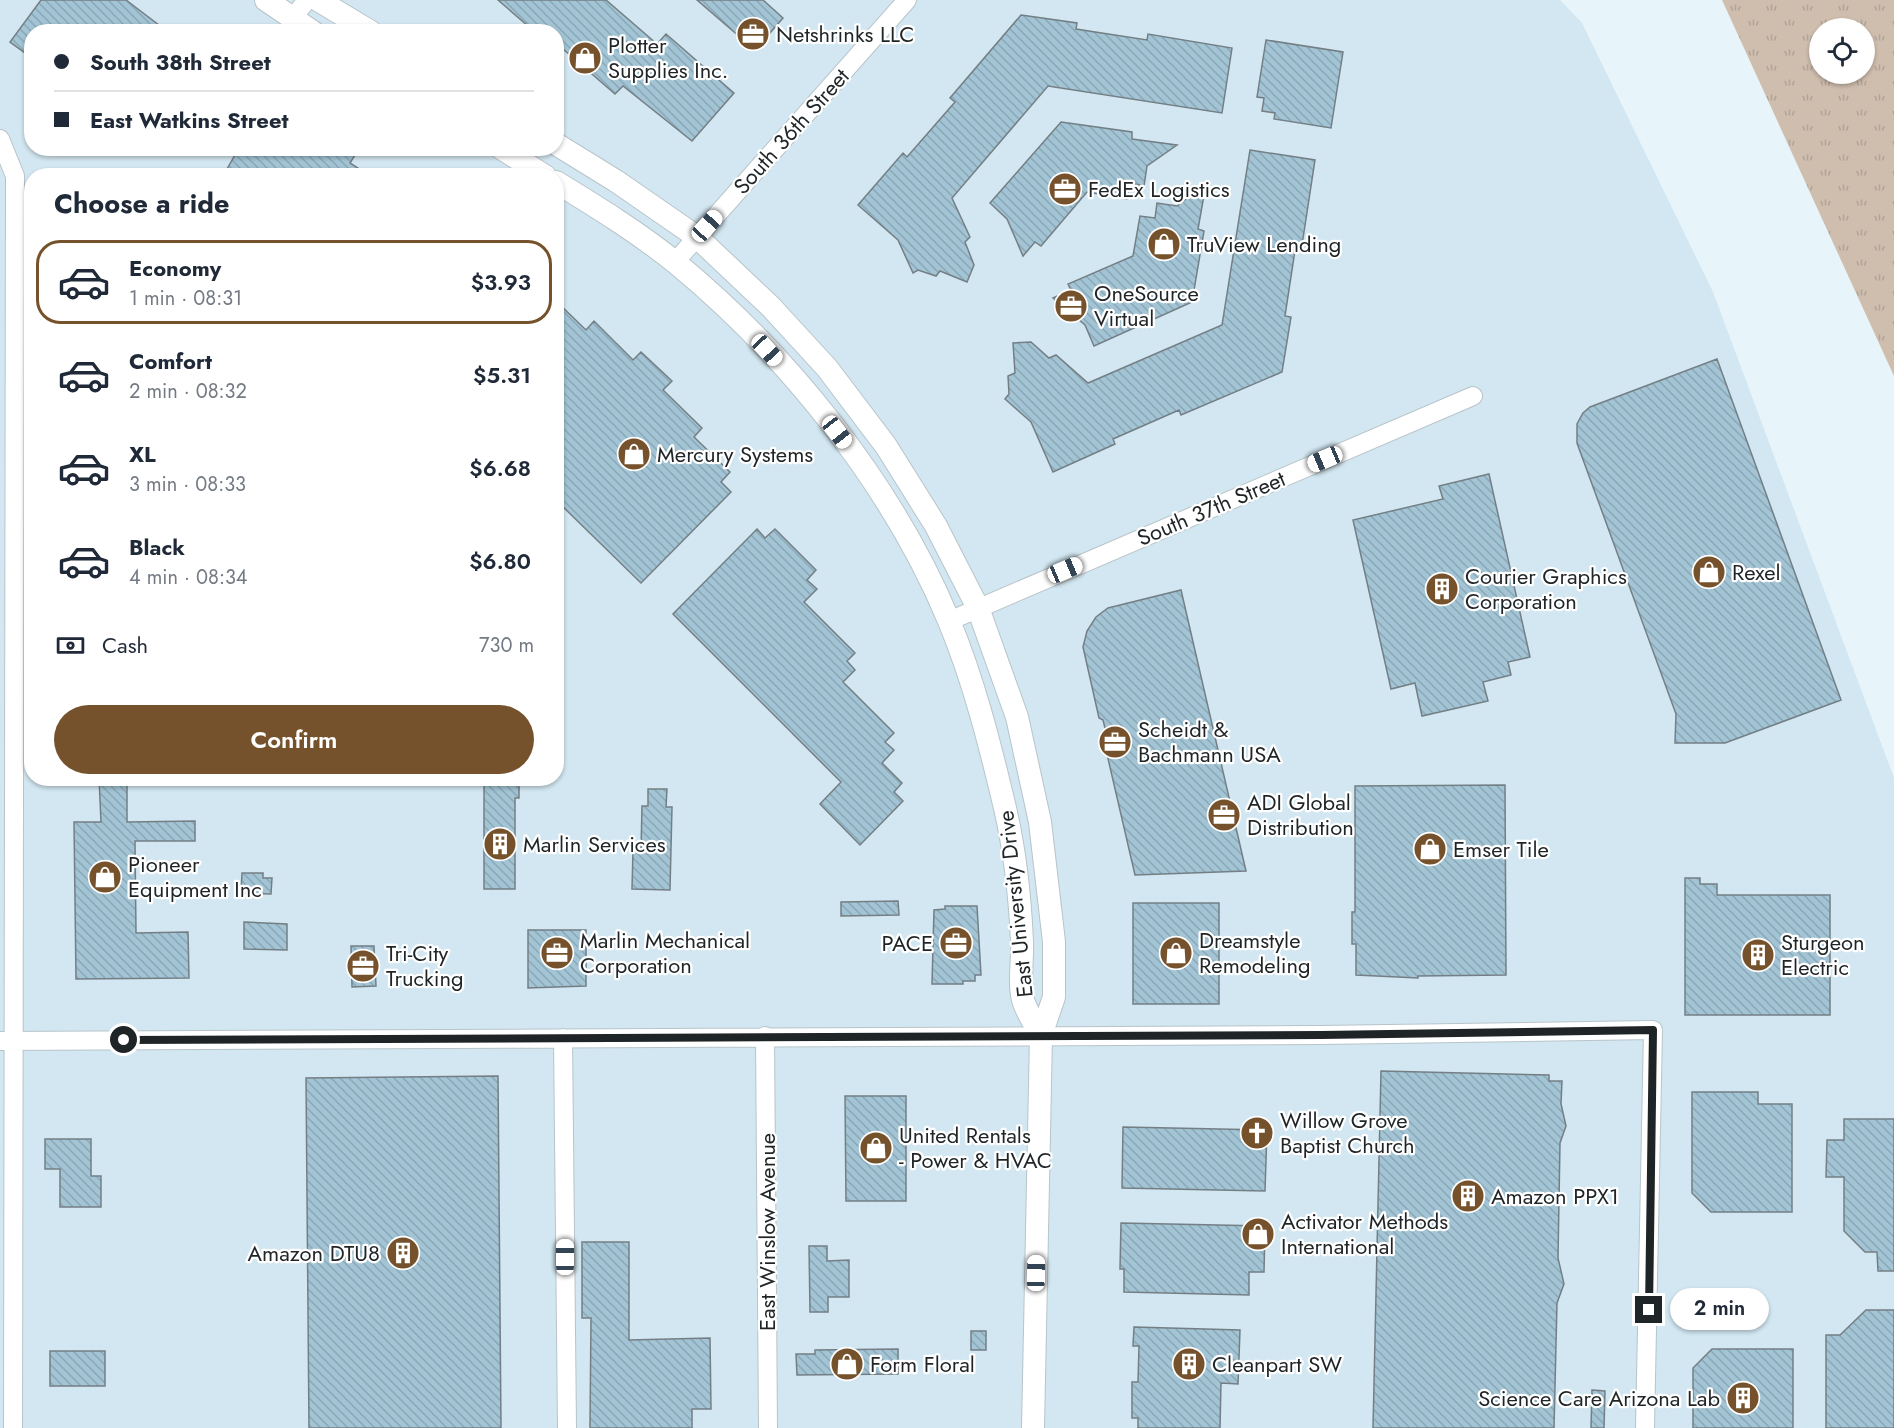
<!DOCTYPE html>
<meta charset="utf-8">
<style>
:root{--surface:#fff;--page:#f2f2f3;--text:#1f2937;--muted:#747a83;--line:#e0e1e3;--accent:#75522b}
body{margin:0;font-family:Jost,sans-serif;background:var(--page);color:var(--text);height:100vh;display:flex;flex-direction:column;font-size:22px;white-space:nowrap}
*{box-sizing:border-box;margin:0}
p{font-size:20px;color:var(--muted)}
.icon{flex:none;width:33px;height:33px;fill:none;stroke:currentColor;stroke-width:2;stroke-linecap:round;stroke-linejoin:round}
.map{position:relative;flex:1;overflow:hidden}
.details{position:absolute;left:24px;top:168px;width:540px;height:618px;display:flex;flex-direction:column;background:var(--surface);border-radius:24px;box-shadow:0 2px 4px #0004}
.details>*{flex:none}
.guide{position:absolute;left:24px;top:24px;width:540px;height:132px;border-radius:24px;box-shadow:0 2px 4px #0004;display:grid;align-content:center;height:132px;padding:0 30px;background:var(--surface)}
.tools{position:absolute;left:1809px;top:18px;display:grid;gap:12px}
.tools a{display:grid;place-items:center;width:66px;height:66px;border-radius:50%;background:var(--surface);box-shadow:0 2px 4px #0004;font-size:30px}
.end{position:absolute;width:27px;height:27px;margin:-14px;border:8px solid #1f2426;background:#fff;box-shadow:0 0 0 3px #fff}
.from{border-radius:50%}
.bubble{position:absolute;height:42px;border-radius:21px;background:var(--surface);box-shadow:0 2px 4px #0004;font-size:20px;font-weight:600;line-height:42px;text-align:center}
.car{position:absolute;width:18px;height:36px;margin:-18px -9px;border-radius:8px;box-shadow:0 0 4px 2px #0007;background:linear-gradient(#fff 24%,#345 0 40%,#fff 0 76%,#345 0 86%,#fff 0)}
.guide b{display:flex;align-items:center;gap:21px;height:57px;font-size:22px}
.guide b+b{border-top:2px solid var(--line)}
.guide i{width:15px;height:15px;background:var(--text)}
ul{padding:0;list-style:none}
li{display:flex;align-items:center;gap:18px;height:84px;margin:0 12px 9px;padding:0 18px;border:3px solid transparent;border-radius:24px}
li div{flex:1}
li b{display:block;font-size:22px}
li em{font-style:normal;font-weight:600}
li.current{border-color:var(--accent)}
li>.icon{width:54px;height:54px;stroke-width:1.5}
h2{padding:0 30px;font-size:27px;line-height:72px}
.pay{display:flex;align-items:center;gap:15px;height:66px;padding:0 30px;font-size:22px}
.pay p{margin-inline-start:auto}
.button{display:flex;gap:12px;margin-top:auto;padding:12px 30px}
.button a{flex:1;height:69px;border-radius:36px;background:var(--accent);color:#fff;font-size:24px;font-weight:600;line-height:69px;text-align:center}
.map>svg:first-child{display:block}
.built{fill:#d2e7f1;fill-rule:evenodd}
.park{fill:url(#park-tufts);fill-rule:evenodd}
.building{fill:url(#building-back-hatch);stroke:#747f85;stroke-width:1.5}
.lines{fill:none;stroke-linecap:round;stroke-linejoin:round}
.minor-casing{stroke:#b8c4ca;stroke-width:20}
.major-casing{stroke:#b8c4ca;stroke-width:24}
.minor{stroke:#fff;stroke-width:18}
.major{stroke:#fff;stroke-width:22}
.route{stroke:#1f2426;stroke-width:8}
.labels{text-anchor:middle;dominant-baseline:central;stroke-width:4.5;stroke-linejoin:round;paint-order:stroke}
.poi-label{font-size:22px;fill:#1f2426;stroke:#fff;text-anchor:start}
.street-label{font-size:22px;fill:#1f2426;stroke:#fff}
</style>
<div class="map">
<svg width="1894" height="1428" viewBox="0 0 1894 1428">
<defs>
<pattern id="park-tufts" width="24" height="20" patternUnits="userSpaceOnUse" patternTransform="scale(1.5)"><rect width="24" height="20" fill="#cfbeae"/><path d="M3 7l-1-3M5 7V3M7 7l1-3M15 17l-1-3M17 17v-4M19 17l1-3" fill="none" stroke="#b1a396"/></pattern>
<pattern id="building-back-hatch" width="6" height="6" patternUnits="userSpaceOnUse" patternTransform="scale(1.5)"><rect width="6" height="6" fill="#a2c4d4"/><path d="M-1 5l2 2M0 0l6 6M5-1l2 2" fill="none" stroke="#8ba8b6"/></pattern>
</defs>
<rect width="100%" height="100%" fill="#e7f4fa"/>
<path class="built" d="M0,0H1560L1582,23L1713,292L1894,778V1428H0ZM32,32H556V148H32ZM32,176H556V778H32Z"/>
<path class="park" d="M1722,0H1894V376ZM1820,28H1864V74H1820Z"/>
<path class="building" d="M41,0H126L168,32H32V58L10,42Z
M498,0H606L657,44L666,34L734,93L692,141L623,86L615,94L556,43V32H535Z
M697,0H763L783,18L755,50Z
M1021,15L1077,23L1076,29L1147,40L1148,34L1232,48L1222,113L1048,86L952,198L970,237L965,242L974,265L967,282L940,271L936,276L918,270L913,273L898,240L858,205L903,153L907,157L955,102L950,98Z
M1266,40L1343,52L1331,128L1274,119L1275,113L1262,111L1264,98L1257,97Z
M1061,122L1132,132V139L1177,145L1147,166L1144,186L1129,183L1127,199L1087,192L1041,246L1035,242L1023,256L1007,219L990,203Z
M239,148H345L355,155L350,163L370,176H223Z
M1250,150L1315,160L1302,245L1296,244L1285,316L1291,317L1282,372L1181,415L1179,410L1113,439L1115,444L1053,472L1031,422L1005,399L1009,394L1008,376L1015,373L1013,343L1031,342L1049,358L1056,355L1088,383L1222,325Z
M1206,184L1198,229L1204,231L1192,302L1094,346L1085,325L1053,298L1071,290L1068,284L1133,256L1140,216L1155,218L1157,203L1177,206Z
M556,301L586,330L594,321L633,360L641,352L672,381L663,390L702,428L694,437L730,472L721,482L731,492L641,583L556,500Z
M1717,359L1841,700L1725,743H1675L1676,714L1577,443V424L1583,413L1590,407Z
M1489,474L1530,657L1508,662L1511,675L1483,682L1488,701L1422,716L1415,683L1391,689L1353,520L1443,499L1439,486Z
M757,529L765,538L775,529L816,570L807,580L817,589L804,602L855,653L847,661L855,670L843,682L894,733L885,742L894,750L882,763L902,783L894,792L903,801L860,845L820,804L841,782L673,614Z
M1181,590L1246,871L1135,875L1103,737L1106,732L1103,720L1099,718L1083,647L1087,631L1096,617L1108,608Z
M99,778H127V822L195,821V841H135L136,933L188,932L189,978L76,979L74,822H101Z
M484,778H519V798H515V889H484Z
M1505,785L1506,975L1418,976V978L1356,975V944H1352V912H1355V786Z
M648,789H667L666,807H672L670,890L632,889L633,850L641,851L642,806H648Z
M242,873H263V878H272L271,894L241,893Z
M1685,878H1700V884H1717V895H1830V1015H1685Z
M898,901L899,915L841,916V902Z
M1133,903H1219V1004H1133Z
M945,906H977L981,975H975V981H963V984H932L934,910L945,909Z
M244,922L287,924V950L244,949Z
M528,930H586V986L528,988Z
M351,946H374L376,986L352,987Z
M1381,1071L1549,1075V1081H1562L1561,1104L1566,1126L1560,1143L1558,1258L1564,1284L1557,1303L1554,1428H1373Z
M498,1076L501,1428H309L306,1078Z
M1692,1092H1758V1104H1792V1212H1711L1692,1193Z
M845,1096H906V1201H846Z
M1844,1119H1894V1271H1878L1877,1252H1865L1844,1231V1177H1826L1827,1140H1844Z
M1123,1127L1267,1130L1265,1191L1122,1188Z
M45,1139H91V1176H101V1207H60V1169H45Z
M1121,1223L1265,1226L1264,1272H1249V1295L1124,1292V1269H1120Z
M582,1242H629V1340L710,1338L711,1409H692V1428H590L591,1318H582Z
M809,1246H827V1261L849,1260V1297H828V1312H810Z
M1866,1310H1894V1428H1826V1335H1840Z
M1134,1327L1240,1330L1238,1384L1221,1383L1220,1428H1138V1418H1132V1382H1138L1139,1346H1133Z
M971,1331H986V1350H971Z
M898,1349V1374L797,1375L796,1354H815V1350Z
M1712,1349H1793V1428H1693V1368Z
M50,1351H105V1386H50Z
M1592,1390L1605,1391L1604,1428H1591Z"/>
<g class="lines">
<defs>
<path id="minor" d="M292,19L307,0
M0,139L15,176L13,1428
M675,262L907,0
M949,621L1473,396
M765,1036L768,1428
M563,1038L567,1428
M0,1041L1321,1035L1653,1030L1645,1428"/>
<path id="major" d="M266,0L313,32
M318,0L371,32
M556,144L616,181L697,237L770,306L827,368L886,446L936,526L978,608L1017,717L1040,822L1054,942V997L1041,1035L1033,1428
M501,148L545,176
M556,182C597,207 639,233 676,263C789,356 893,486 949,621C974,681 990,745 1005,808C1015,851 1020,898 1022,941C1023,960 1018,986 1024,1003C1028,1014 1035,1025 1041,1035"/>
</defs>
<use href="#minor" class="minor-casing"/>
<use href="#major" class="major-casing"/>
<use href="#minor" class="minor"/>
<use href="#major" class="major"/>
</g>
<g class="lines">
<path class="route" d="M124,1040L1321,1035L1653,1030L1649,1310"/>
</g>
<defs>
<symbol id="office-disc" viewBox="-11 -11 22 22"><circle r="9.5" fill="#75522b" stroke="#fff"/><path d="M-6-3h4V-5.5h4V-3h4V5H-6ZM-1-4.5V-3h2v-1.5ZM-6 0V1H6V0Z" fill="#fff"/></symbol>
<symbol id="shop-disc" viewBox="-11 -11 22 22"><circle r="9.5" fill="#75522b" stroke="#fff"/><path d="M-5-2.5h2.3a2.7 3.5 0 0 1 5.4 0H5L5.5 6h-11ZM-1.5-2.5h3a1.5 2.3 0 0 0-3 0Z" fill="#fff"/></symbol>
<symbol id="building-disc" viewBox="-11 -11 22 22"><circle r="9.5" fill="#75522b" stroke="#fff"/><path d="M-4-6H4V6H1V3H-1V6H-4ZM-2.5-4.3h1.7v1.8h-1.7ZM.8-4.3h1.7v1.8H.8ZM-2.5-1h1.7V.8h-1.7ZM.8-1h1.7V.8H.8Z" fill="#fff"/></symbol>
<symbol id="church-disc" viewBox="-11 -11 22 22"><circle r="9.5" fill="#75522b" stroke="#fff"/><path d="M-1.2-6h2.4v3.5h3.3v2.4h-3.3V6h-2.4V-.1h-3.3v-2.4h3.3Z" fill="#fff"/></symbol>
</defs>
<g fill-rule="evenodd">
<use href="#office-disc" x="734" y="15" width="38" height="38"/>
<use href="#shop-disc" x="566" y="39" width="38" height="38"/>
<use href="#office-disc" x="1046" y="170" width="38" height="38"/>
<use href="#shop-disc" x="1145" y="225" width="38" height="38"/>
<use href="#office-disc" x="1052" y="287" width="38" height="38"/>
<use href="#shop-disc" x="615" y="435" width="38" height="38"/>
<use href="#shop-disc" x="1690" y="553" width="38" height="38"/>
<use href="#building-disc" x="1423" y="570" width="38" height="38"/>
<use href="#office-disc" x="1096" y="723" width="38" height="38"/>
<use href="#office-disc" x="1205" y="796" width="38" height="38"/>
<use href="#building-disc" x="481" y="825" width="38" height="38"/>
<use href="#shop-disc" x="1411" y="830" width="38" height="38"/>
<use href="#shop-disc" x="86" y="858" width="38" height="38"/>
<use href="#office-disc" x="937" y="924" width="38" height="38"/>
<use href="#office-disc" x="538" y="934" width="38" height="38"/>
<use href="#shop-disc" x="1157" y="934" width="38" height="38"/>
<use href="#building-disc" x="1739" y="936" width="38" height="38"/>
<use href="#office-disc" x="344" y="947" width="38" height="38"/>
<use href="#church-disc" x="1238" y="1114" width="38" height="38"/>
<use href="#shop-disc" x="857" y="1129" width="38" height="38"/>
<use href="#building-disc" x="1449" y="1177" width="38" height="38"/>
<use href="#shop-disc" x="1239" y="1215" width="38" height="38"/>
<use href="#building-disc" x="384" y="1234" width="38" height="38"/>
<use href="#shop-disc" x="828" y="1345" width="38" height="38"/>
<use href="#building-disc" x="1170" y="1345" width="38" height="38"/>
<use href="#building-disc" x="1724" y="1379" width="38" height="38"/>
</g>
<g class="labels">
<g class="poi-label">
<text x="776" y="34">Netshrinks LLC</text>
<text x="608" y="45">Plotter<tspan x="608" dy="25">Supplies Inc.</tspan></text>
<text x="1088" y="189">FedEx Logistics</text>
<text x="1187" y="244">TruView Lending</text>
<text x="1094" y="293">OneSource<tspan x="1094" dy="25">Virtual</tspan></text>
<text x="657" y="454">Mercury Systems</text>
<text x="1732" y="572">Rexel</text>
<text x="1465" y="576">Courier Graphics<tspan x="1465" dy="25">Corporation</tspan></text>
<text x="1138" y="729">Scheidt &amp;<tspan x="1138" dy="25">Bachmann USA</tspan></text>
<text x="1247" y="802">ADI Global<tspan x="1247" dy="25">Distribution</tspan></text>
<text x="523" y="844">Marlin Services</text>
<text x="1453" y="849">Emser Tile</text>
<text x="128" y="864">Pioneer<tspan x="128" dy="25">Equipment Inc</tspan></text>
<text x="580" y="940">Marlin Mechanical<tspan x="580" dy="25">Corporation</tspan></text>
<text x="1199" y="940">Dreamstyle<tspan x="1199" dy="25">Remodeling</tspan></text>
<text x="1781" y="942">Sturgeon<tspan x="1781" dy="25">Electric</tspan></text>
<text x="933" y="943" text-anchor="end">PACE</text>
<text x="386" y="953">Tri-City<tspan x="386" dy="25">Trucking</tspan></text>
<text x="1280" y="1120">Willow Grove<tspan x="1280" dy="25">Baptist Church</tspan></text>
<text x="899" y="1135">United Rentals<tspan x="899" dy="25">- Power &amp; HVAC</tspan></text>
<text x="1491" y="1196">Amazon PPX1</text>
<text x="1281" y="1221">Activator Methods<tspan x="1281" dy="25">International</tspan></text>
<text x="380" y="1253" text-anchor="end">Amazon DTU8</text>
<text x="870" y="1364">Form Floral</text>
<text x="1212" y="1364">Cleanpart SW</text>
<text x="1720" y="1398" text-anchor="end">Science Care Arizona Lab</text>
</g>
<g class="street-label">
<text transform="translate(791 131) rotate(-48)">South 36th Street</text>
<text transform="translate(1211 508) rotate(-23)">South 37th Street</text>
<text transform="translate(1015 904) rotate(-96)">East University Drive</text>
<text transform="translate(767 1232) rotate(-90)">East Winslow Avenue</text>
</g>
</g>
</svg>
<div class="tools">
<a><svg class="icon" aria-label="locate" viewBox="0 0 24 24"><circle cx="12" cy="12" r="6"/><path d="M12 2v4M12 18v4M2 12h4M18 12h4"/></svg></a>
</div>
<i class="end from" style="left:124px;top:1040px"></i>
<i class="end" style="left:1649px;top:1310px"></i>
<div class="bubble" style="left:1670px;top:1288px;width:99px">2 min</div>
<i class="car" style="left:707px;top:226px;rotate:42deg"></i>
<i class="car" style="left:767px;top:350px;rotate:137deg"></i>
<i class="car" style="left:837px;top:432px;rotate:142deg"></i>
<i class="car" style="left:1325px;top:459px;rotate:247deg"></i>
<i class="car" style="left:1065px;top:570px;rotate:67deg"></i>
<i class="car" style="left:565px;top:1257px;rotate:0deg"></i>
<i class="car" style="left:1036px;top:1273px;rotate:1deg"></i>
<div class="guide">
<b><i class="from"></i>South 38th Street</b>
<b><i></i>East Watkins Street</b>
</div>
<section class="details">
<h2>Choose a ride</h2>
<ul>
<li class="current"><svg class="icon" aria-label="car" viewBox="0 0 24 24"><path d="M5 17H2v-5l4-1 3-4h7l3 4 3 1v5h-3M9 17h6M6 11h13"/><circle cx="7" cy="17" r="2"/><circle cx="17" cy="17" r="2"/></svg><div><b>Economy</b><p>1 min · 08:31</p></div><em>$3.93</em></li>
<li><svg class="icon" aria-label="car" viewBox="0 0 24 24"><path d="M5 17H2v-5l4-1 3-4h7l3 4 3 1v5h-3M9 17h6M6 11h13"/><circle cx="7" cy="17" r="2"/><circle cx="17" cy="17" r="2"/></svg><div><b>Comfort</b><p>2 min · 08:32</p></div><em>$5.31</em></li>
<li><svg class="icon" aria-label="car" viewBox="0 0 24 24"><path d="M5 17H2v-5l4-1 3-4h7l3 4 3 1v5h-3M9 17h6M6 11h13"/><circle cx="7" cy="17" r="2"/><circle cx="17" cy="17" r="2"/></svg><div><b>XL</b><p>3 min · 08:33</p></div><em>$6.68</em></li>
<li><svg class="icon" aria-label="car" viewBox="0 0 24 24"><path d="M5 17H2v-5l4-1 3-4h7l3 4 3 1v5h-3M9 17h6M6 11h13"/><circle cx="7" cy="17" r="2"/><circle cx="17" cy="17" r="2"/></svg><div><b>Black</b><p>4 min · 08:34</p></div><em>$6.80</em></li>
</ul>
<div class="pay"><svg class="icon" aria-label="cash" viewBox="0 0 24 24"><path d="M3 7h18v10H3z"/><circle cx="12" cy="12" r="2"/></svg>Cash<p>730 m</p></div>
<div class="button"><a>Confirm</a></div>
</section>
</div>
